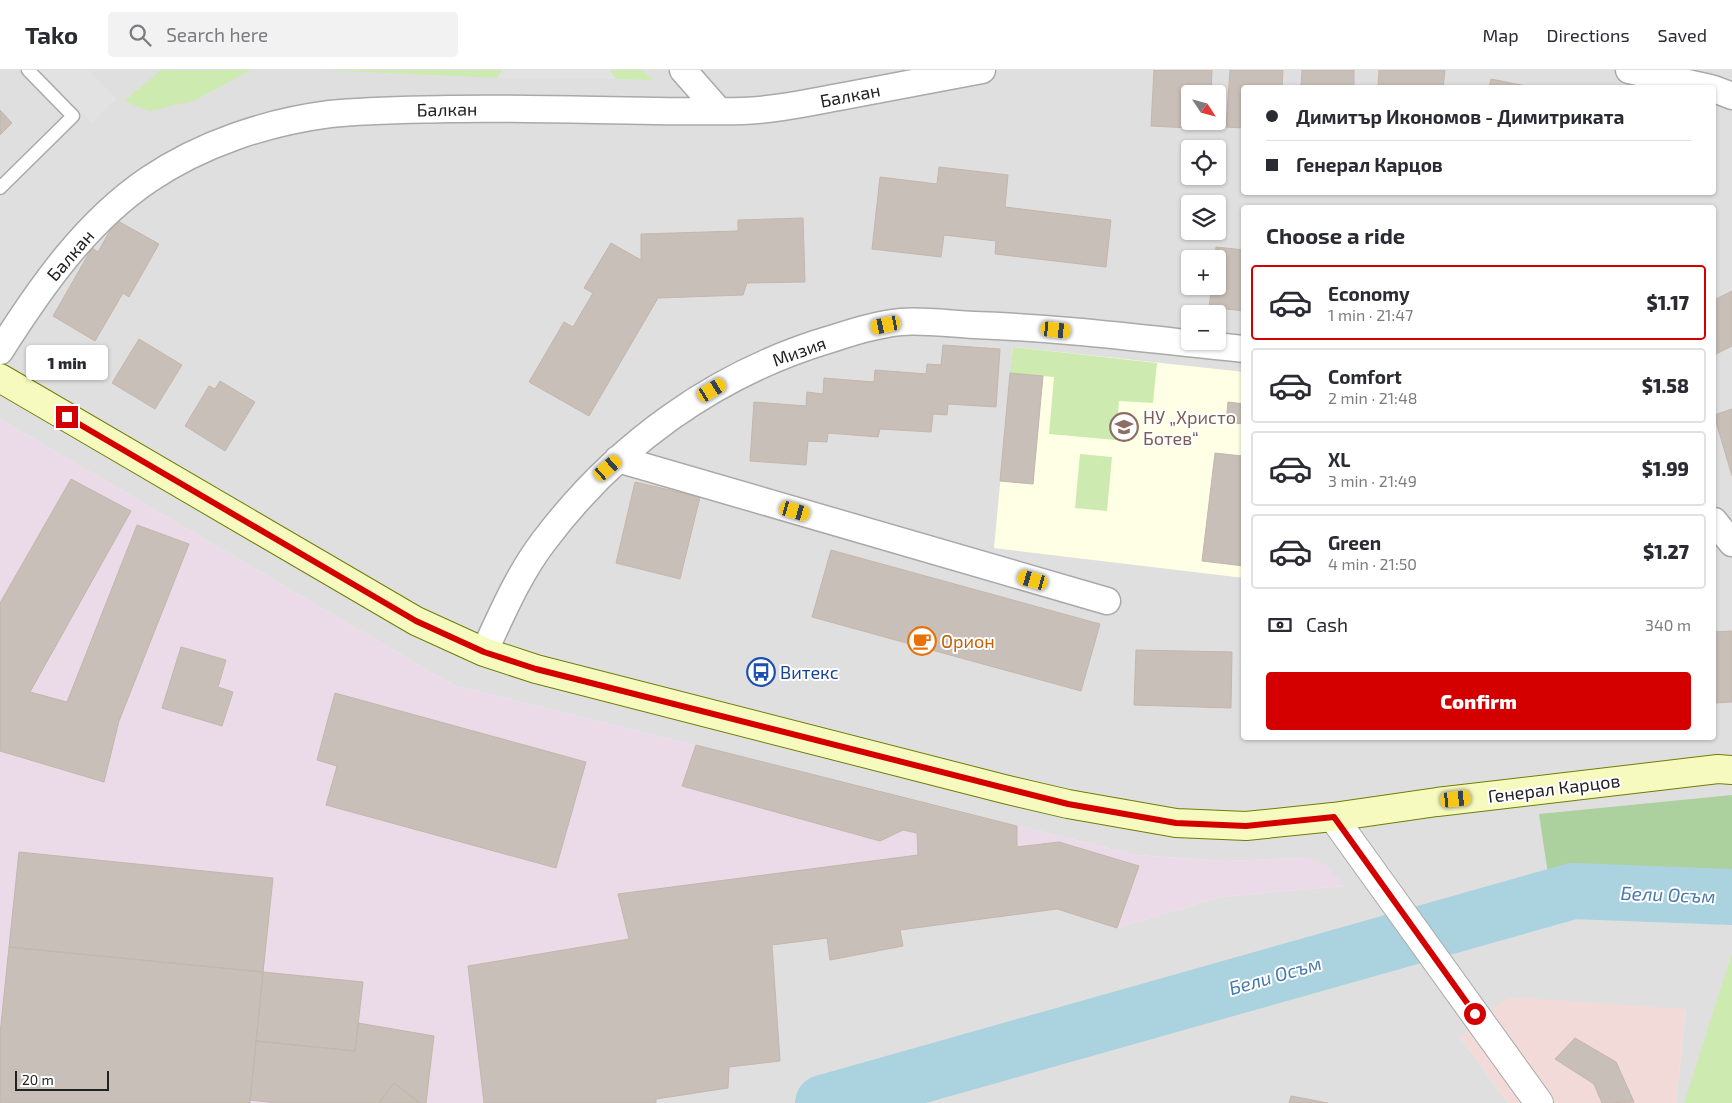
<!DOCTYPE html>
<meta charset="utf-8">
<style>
:root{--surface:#fff;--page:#f2f2f3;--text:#2b2b33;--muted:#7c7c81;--line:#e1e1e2;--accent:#d40000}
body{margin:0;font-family:"Exo 2",sans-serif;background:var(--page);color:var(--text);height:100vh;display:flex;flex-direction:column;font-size:19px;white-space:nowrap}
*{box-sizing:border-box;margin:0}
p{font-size:16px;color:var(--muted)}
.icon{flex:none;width:28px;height:28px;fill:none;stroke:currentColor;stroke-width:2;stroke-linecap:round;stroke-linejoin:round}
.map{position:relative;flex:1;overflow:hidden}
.side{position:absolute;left:1241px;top:135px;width:475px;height:535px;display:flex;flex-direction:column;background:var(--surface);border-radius:5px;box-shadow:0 1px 4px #0004}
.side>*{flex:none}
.guide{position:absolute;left:1241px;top:15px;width:475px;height:110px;border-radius:5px;box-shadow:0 1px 4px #0004;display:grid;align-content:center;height:110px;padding:0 25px;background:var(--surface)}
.needle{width:32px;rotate:126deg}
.tools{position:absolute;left:1181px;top:15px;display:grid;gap:10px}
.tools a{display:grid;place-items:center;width:45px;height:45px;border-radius:5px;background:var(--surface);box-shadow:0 1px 4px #0004;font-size:25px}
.scale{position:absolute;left:15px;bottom:12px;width:94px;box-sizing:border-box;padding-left:5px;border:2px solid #222;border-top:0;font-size:14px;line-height:18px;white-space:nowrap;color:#222;-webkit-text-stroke:4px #fff;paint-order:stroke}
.end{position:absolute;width:22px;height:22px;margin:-11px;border:6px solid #d40000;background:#fff;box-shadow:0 0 0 2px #fff}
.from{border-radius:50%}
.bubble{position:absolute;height:35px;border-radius:5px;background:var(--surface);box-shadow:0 1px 4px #0004;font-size:16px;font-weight:800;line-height:35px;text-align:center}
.car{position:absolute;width:15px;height:30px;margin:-15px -8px;border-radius:6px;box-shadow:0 0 4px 1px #0007;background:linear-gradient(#f5c518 24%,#345 0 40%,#f5c518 0 76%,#345 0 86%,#f5c518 0)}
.guide b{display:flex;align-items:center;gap:18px;height:48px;font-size:19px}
.guide b+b{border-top:1px solid var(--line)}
.guide i{width:12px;height:12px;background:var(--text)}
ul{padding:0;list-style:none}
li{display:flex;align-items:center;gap:15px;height:75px;margin:0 10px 8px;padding:0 15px;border:2px solid var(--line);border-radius:5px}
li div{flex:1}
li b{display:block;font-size:19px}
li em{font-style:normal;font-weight:800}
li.on{border-color:var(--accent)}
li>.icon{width:45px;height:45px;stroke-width:1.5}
h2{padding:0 25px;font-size:22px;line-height:60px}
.pay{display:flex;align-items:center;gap:12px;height:55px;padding:0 25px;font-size:19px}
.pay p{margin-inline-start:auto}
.cta{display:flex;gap:10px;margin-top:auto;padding:10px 25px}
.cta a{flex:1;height:58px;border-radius:5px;background:var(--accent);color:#fff;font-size:20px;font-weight:800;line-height:58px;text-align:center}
header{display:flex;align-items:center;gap:30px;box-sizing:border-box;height:70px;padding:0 25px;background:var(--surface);border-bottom:1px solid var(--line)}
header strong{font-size:24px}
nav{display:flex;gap:28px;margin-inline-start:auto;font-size:18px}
.search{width:350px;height:45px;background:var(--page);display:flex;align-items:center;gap:12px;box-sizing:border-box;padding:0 18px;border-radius:5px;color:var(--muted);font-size:19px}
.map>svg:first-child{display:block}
.residential{fill:#e0dfdf;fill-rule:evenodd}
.commercial{fill:#f2dad9}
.industrial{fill:#ebdbe8}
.education{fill:#ffffe5}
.grass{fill:#cdebb0}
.forest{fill:#add19e}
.parking{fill:#e2e2e2}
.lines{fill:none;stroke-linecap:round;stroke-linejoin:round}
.river{stroke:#aad3df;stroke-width:56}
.building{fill:#c7bfb8;stroke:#c4b6ab}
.service-casing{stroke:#a9a9a9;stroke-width:15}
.minor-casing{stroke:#a9a9a9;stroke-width:29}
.tertiary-casing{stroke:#a9a9a9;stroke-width:30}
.secondary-casing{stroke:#707d05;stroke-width:30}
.service{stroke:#fff;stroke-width:12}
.minor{stroke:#fff;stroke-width:26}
.tertiary{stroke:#fff;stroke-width:28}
.secondary{stroke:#f7fabf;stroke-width:28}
.route{stroke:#d40000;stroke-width:6}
.labels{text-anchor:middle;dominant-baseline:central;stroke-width:4;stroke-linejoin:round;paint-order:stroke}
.street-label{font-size:18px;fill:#222;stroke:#fff}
.education-label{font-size:18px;fill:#785e54;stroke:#fff;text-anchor:start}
.food-label{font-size:18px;fill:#c56008;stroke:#fff;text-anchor:start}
.transit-label{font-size:18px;fill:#164399;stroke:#fff;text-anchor:start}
.water-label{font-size:19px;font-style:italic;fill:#4a7aab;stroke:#fff}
</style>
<header>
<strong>Tako</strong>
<div class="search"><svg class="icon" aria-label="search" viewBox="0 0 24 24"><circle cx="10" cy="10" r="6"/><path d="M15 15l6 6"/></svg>Search here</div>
<nav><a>Map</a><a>Directions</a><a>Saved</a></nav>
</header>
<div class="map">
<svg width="1732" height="1033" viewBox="0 0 1732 1033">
<rect width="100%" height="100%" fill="#f2efe9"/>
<path class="residential" d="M0,0H1732V1033H1676L1686,939L1460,967L1508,1033H656V1029L729,997L780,991L772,875L827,868L830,890L903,876L900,860L1057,839L1117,858L1221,827L1344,816L1308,788L1225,791L1136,785L453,615L0,349ZM1244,18H1714V122H1244ZM1190,24H1218V51H1190ZM1190,79H1218V106H1190ZM1190,134H1218V161H1190ZM1244,138H1714V668H1244ZM1190,189H1218V216H1190ZM1190,244H1218V271H1190Z"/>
<path class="commercial" d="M1508,927L1686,939L1676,1033H1508L1460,967Z"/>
<path class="industrial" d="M0,349L453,615L1136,785L1225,791L1308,788L1327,795L1344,816L1221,827L1117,858L1057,839L901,860L903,876L830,890L827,868L772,875L780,991L729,997L656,1029V1033H0Z"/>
<path class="education" d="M1013,277L1244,302V508L994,478Z"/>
<path class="grass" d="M161,0H251L194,31L149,41L124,31Z
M321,0H502L497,8Z
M610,0H642L653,10L616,9Z
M1013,277L1157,293L1153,333L1119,331L1116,370L1049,364L1054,307L1010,303Z
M1080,384L1112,387L1107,441L1075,438Z
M1732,883V1033H1684Z"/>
<path class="forest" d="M1732,725V808L1549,811L1539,744Z"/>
<path class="parking" d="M40,0H88L116,29L92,53Z
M502,0H610L616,9L497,8Z"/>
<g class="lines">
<path class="river" d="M823,1033L1573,821L1732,827"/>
</g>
<path class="building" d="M1154,0H1212L1211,24H1190V51H1209V59L1151,56Z
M1230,0H1283L1282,18H1244V58L1226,57Z
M1302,0H1354V18H1301Z
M1379,0H1445L1443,18H1378Z
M1491,9L1536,18H1489Z
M0,40L12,53L0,65Z
M939,97L1008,105L1005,137L1111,150L1106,197L995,184L996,171L944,165L941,187L872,179L880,107L937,114Z
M803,148L805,212L747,213L743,225L658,228L589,346L529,312L564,252L573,257L593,223L584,218L611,173L641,190V164L738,161V150Z
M116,150L159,174L129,227L123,223L95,271L53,246L92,178L98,182Z
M1216,177L1244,180V241L1209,237L1212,216H1218V189H1215Z
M1732,221V276L1714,285V230Z
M139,269L182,295L155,339L112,313Z
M943,275L1000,279L996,337L948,334L947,345L933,344L931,362L880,359L878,367L828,363L827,372L808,371L806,395L750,391L754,332L806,336L807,322L823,324L824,308L874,312L875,300L926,304L927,294L941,295Z
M1010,303L1043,306L1033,414L1000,411Z
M220,311L255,332L225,381L185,356L209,316L215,319Z
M1228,332L1244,334V354L1226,352Z
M1732,339V406L1714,345Z
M1244,373V496L1202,491L1215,383L1242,386Z
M71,409L131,441L30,622L67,632L137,455L189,474L119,651L104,712L0,681V533Z
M635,412L700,427L680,509L616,493Z
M831,480L1100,554L1081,621L812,547Z
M1732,561V632L1714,633V562Z
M181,577L226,590L218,617L233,622L222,656L162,638Z
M1136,580L1232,582L1231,638L1134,635Z
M335,623L586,692L556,798L326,735L337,696L317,690Z
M696,675L1017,756V777L1059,772L1139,796L1117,858L1057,839L900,860L903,876L830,890L827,868L772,875L780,991L729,997L728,1018L656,1029V1033H484L468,896L629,869L618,824L918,785L917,763L903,760L880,771L682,716Z
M19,782L273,808L263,902L9,877Z
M9,877L263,902L250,1033H0V964Z
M263,902L363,912L355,981L256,971Z
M358,953L434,966L426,1033H420L394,1013L379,1033H276L250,1030L256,971L355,981Z
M1575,968L1616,992L1634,1032L1602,1033L1594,1014L1555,989Z
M394,1013L420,1033H379Z
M1291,1026L1328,1033H1289Z"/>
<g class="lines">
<defs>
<path id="service" d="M0,118L73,46L28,0"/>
<path id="minor" d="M683,0L719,41
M1629,0L1710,18
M1714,19L1732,26
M0,281C40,218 85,153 148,110C201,74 267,52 330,44C370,40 410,40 449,39C547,37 645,43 742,41C775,40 806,33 839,27C886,18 934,9 982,0
M618,389L1107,531
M1714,451L1732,473
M484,582C502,544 518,505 544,471C616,375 716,303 831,269C853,262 878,254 901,252C923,250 951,254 974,255C1064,258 1154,270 1244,279"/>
<path id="tertiary" d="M1333,747L1539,1033"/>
<path id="secondary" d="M0,308L416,551L484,582L536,599L1004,719L1068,734L1176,753L1246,756L1333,747L1437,732L1718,699L1732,700"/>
</defs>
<use href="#service" class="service-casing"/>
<use href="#minor" class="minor-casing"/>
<use href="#tertiary" class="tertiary-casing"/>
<use href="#secondary" class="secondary-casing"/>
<use href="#service" class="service"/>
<use href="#minor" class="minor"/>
<use href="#tertiary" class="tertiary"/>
<use href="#secondary" class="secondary"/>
</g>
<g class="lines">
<path class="route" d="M67,347L416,551L484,582L536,599L1068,734L1176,753L1246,756L1334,747L1475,944"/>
</g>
<defs>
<symbol id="school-ring" viewBox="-11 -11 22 22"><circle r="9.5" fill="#fff" stroke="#8d6e63" stroke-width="1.5"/><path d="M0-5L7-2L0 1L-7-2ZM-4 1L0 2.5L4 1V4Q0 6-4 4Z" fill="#8d6e63"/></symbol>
<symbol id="cafe-ring" viewBox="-11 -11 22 22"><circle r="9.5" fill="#fff" stroke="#e8710a" stroke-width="1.5"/><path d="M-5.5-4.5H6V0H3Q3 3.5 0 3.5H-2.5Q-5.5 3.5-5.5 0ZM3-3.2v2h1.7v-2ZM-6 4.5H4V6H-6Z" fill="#e8710a"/></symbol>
<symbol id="bus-ring" viewBox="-11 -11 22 22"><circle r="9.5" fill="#fff" stroke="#1a4fb4" stroke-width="1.5"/><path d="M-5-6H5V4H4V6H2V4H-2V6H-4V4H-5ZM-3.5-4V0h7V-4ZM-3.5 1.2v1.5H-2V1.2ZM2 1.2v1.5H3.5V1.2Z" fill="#1a4fb4"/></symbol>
</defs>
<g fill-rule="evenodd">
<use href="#school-ring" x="1108" y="341" width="32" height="32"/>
<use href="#cafe-ring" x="906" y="555" width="32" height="32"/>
<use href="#bus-ring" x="745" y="586" width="32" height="32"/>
</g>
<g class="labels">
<g class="street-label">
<text transform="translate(850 25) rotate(-11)">Балкан</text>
<text transform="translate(447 39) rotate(-1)">Балкан</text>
<text transform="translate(70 185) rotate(-49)">Балкан</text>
<text transform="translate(799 281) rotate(-20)">Мизия</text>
<text transform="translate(1554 718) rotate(-7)">Генерал Карцов</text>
</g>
<g class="education-label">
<text x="1143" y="347">НУ „Христо<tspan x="1143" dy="21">Ботев“</tspan></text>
</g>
<g class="food-label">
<text x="941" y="571">Орион</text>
</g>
<g class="transit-label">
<text x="780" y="602">Витекс</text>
</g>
<g class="water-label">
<text transform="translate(1668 824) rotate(2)">Бели Осъм</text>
<text transform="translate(1275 905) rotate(-16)">Бели Осъм</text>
</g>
</g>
</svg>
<div class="tools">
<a><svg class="needle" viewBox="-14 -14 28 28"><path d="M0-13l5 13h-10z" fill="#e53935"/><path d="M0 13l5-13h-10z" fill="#7c7c81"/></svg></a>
<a><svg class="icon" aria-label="locate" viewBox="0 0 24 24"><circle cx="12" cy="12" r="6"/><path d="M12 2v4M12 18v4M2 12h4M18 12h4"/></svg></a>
<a><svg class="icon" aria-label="layers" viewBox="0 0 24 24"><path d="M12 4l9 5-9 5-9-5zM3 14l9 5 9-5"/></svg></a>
<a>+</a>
<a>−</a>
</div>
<div class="scale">20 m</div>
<i class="end from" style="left:1475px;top:944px"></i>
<i class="end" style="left:67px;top:347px"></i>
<div class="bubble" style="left:26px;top:275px;width:82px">1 min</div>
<i class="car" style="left:886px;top:255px;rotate:258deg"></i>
<i class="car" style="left:1056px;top:260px;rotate:96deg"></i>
<i class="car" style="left:712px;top:320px;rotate:59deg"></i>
<i class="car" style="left:608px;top:398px;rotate:49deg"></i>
<i class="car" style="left:795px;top:441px;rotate:106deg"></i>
<i class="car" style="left:1033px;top:510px;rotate:286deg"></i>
<i class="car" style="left:1456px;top:729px;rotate:84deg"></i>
<div class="guide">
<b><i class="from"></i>Димитър Икономов - Димитриката</b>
<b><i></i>Генерал Карцов</b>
</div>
<section class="side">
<h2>Choose a ride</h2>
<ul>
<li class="on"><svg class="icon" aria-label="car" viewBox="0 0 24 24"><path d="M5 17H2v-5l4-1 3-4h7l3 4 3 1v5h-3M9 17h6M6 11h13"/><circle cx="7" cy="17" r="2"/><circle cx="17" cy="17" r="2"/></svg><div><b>Economy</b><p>1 min · 21:47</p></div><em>$1.17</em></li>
<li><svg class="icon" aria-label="car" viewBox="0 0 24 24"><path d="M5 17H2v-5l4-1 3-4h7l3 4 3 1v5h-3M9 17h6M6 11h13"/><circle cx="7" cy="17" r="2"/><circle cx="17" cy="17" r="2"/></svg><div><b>Comfort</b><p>2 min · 21:48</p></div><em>$1.58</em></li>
<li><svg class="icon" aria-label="car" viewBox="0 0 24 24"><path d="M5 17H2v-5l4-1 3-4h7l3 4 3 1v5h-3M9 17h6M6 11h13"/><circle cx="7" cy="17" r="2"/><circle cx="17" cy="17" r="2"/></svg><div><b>XL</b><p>3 min · 21:49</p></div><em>$1.99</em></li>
<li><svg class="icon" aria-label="car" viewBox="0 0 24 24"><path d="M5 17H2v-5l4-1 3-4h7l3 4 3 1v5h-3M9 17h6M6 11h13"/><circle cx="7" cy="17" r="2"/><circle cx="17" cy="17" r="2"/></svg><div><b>Green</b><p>4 min · 21:50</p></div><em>$1.27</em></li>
</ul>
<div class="pay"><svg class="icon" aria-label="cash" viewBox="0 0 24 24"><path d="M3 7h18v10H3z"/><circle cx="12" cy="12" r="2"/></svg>Cash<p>340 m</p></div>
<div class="cta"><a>Confirm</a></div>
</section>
</div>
